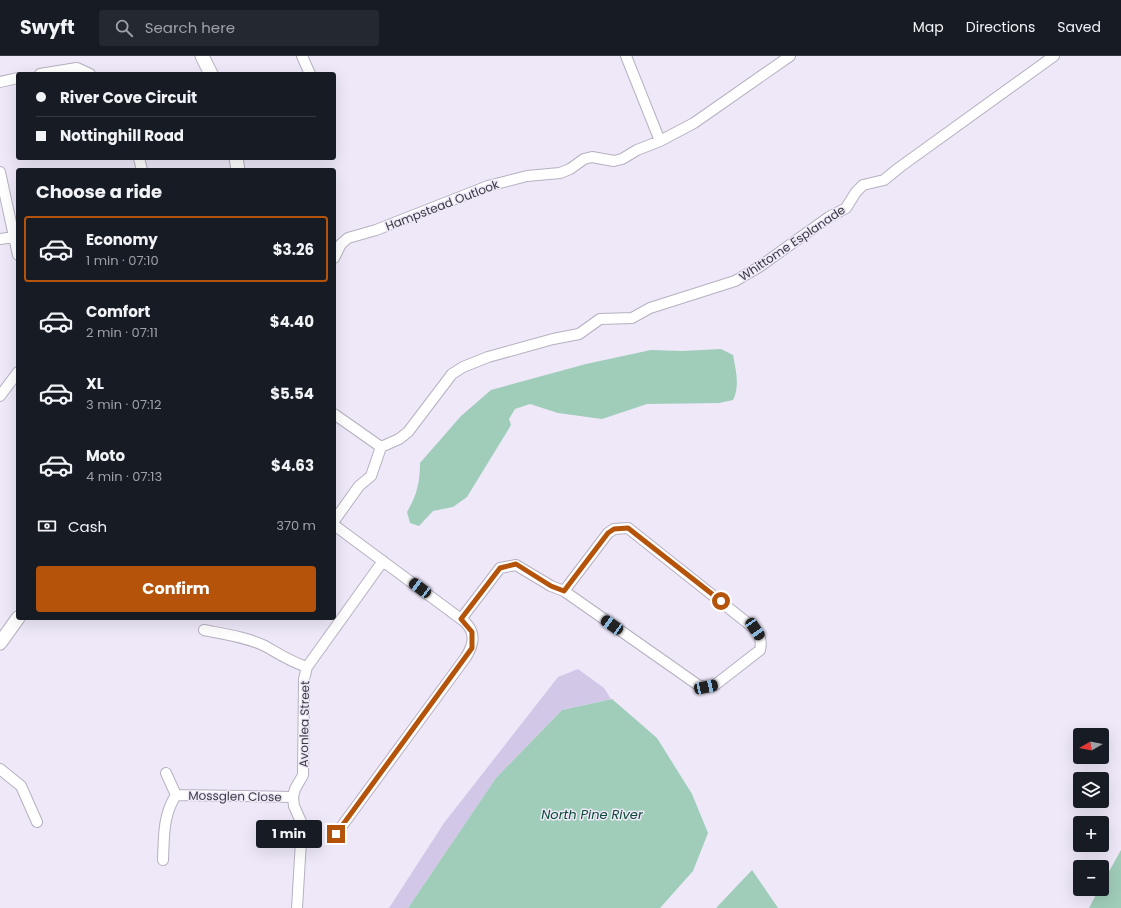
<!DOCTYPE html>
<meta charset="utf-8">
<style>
:root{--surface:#171b24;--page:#242831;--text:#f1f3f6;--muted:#9ea1a6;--line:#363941;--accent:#b45309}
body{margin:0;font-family:Poppins,sans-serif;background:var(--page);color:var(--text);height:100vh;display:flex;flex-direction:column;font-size:15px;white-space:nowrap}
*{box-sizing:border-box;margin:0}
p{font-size:13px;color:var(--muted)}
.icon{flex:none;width:22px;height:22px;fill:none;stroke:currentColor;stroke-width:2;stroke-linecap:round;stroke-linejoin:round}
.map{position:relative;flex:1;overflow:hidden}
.panel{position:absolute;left:16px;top:112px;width:320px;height:452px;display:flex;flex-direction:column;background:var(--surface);border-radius:4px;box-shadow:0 4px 16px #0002}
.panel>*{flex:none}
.top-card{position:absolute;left:16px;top:16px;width:320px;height:88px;border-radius:4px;box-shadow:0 4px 16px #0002;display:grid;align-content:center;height:88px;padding:0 20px;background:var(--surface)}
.needle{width:26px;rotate:261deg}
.fabs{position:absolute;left:1073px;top:672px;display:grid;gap:8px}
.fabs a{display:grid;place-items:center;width:36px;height:36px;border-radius:4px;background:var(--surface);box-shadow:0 4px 16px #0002;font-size:20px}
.end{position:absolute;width:18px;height:18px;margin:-9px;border:5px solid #b45309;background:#fff;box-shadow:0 0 0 2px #fff}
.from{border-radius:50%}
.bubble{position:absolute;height:28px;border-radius:4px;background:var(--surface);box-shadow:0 4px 16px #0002;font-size:13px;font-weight:700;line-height:28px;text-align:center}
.car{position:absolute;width:12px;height:24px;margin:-12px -6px;border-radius:5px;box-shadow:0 0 3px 1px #0007;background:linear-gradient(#222 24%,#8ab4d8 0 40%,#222 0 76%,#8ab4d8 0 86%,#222 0)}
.top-card b{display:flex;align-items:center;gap:14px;height:38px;font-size:15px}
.top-card b+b{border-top:1px solid var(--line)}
.top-card i{width:10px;height:10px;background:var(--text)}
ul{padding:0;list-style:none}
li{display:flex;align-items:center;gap:12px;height:66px;margin:0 8px 6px;padding:0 12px;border:2px solid transparent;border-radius:4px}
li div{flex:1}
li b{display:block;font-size:15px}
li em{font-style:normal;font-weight:700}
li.active{border-color:var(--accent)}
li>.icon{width:36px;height:36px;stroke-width:1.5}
h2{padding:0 20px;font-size:18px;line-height:48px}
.pay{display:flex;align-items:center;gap:10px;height:44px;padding:0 20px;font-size:15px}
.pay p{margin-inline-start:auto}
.action{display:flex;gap:8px;margin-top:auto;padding:8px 20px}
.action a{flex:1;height:46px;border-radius:4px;background:var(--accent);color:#fff;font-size:16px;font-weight:700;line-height:46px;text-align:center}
header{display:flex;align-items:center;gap:24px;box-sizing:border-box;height:56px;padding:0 20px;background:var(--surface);border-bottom:1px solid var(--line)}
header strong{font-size:19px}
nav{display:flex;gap:22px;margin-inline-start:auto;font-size:14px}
.search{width:280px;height:36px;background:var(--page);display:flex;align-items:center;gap:10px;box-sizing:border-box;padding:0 14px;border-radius:4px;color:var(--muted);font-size:15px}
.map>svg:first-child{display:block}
.green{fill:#d3c7e8}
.water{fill:#9fcdb9}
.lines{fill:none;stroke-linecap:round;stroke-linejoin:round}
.minor-casing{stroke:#b6b0c0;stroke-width:12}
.tertiary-casing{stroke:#b6b0c0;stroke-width:15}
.minor{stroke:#fff;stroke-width:10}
.tertiary{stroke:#fff;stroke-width:13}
.route{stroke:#b45309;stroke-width:5}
.labels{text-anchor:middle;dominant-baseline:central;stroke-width:3;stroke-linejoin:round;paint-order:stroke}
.street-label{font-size:12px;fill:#3c3a41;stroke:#eee8f9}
.water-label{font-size:13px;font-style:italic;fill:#0c4a37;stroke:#eee8f9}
</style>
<header>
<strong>Swyft</strong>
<div class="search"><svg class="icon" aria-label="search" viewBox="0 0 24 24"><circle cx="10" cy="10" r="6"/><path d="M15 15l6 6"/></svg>Search here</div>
<nav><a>Map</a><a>Directions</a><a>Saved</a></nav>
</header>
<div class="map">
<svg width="1121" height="852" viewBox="0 0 1121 852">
<rect width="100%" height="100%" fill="#eee8f9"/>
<path class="green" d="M578,613L604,632L611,643L562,654L496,722L408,852H389L444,767L558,621Z"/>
<path class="water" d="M721,293L733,299C736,315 740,330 733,344L719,347L647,348L602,363L558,357L530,348L515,353L509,363L511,369L467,441L453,451L433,455L419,470L410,467L407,456C417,439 420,426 420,407L461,360L491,334L586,308L651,294L682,295Z
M612,643L657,682L692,738L708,777L693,815L660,852H408L496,722L562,654Z
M1121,794V852H1089L1099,833H1102V828Z
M752,814L778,852H716Z"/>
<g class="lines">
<defs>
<path id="minor" d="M302,0L310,18
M626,0L660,85
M40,18L77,12L90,18
M0,26L18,22
M139,102L142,114
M0,116L18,199
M0,183L14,181
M334,202L341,188L348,182L376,174L488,130L527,120L560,117L570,113L584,103L592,101L614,105L622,103L637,94L660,85L694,67L790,0
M0,340L18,316
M334,358L381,391
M334,465L359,430L371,420L381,391L399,383L408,376L452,318L463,311L488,301L553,283L579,278L600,263L632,262L650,252L735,225L759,211L829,161L846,152L856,136L863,129L884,124L900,111L1054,0
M334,469L465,566C476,577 474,588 466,601L336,778
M461,563L500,512L516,509L551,530L564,535L698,629L706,631L715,629L760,594C762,585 760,580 755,573L628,472L614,473L608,477L564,535
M204,574C224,578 246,581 265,590C279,598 291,606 307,611
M0,713L21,730L37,766
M166,717L176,739
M176,739L293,741
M163,804C164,780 163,759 176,739
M297,852L302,768L294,750L293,741L295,733L303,719L304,623L307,611L383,505"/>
<path id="tertiary" d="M202,0L211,18
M236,102L238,114
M0,587L18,562"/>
</defs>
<use href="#minor" class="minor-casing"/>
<use href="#tertiary" class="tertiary-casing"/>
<use href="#minor" class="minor"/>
<use href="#tertiary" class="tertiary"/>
</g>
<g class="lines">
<path class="route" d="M336,778L472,592V576L461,563L500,512L516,508L551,530L564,535L608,477L614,473L628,472L721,545"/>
</g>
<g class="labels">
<g class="street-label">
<text transform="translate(442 149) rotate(-21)">Hampstead Outlook</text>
<text transform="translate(792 187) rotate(-34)">Whittome Esplanade</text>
<text transform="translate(304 668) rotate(-89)">Avonlea Street</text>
<text transform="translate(235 740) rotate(1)">Mossglen Close</text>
</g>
<g class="water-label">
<text x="592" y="758">North Pine River</text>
</g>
</g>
</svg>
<div class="fabs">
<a><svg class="needle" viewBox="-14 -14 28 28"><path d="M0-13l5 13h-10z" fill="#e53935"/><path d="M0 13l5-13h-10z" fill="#9ea1a6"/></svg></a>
<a><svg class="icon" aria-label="layers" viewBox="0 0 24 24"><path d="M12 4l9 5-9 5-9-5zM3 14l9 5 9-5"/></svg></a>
<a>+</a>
<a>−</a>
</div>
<i class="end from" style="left:721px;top:545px"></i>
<i class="end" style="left:336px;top:778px"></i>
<div class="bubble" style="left:256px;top:764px;width:66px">1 min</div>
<i class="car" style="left:420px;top:532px;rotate:307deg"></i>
<i class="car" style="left:612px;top:569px;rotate:305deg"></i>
<i class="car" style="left:755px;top:573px;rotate:146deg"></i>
<i class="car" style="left:706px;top:631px;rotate:78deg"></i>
<div class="top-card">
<b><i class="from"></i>River Cove Circuit</b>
<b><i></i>Nottinghill Road</b>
</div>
<section class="panel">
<h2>Choose a ride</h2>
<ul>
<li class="active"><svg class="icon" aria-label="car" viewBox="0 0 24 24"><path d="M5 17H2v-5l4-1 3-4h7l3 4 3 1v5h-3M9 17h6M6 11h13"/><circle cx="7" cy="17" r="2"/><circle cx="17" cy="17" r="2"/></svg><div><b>Economy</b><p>1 min · 07:10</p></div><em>$3.26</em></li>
<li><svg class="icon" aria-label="car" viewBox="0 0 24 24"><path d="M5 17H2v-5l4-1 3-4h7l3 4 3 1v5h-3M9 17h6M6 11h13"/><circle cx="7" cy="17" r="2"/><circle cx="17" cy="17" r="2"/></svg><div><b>Comfort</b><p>2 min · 07:11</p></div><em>$4.40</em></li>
<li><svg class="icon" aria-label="car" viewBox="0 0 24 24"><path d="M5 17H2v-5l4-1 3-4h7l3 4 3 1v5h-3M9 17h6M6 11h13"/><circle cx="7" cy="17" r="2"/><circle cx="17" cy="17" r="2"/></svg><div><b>XL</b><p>3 min · 07:12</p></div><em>$5.54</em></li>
<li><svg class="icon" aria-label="car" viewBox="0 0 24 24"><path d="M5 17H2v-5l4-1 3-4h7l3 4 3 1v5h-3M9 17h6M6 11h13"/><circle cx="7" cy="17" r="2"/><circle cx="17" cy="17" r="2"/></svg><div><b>Moto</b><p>4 min · 07:13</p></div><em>$4.63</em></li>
</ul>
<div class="pay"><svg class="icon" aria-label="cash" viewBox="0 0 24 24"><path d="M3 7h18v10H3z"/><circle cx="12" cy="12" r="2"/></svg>Cash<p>370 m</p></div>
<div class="action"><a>Confirm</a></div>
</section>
</div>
